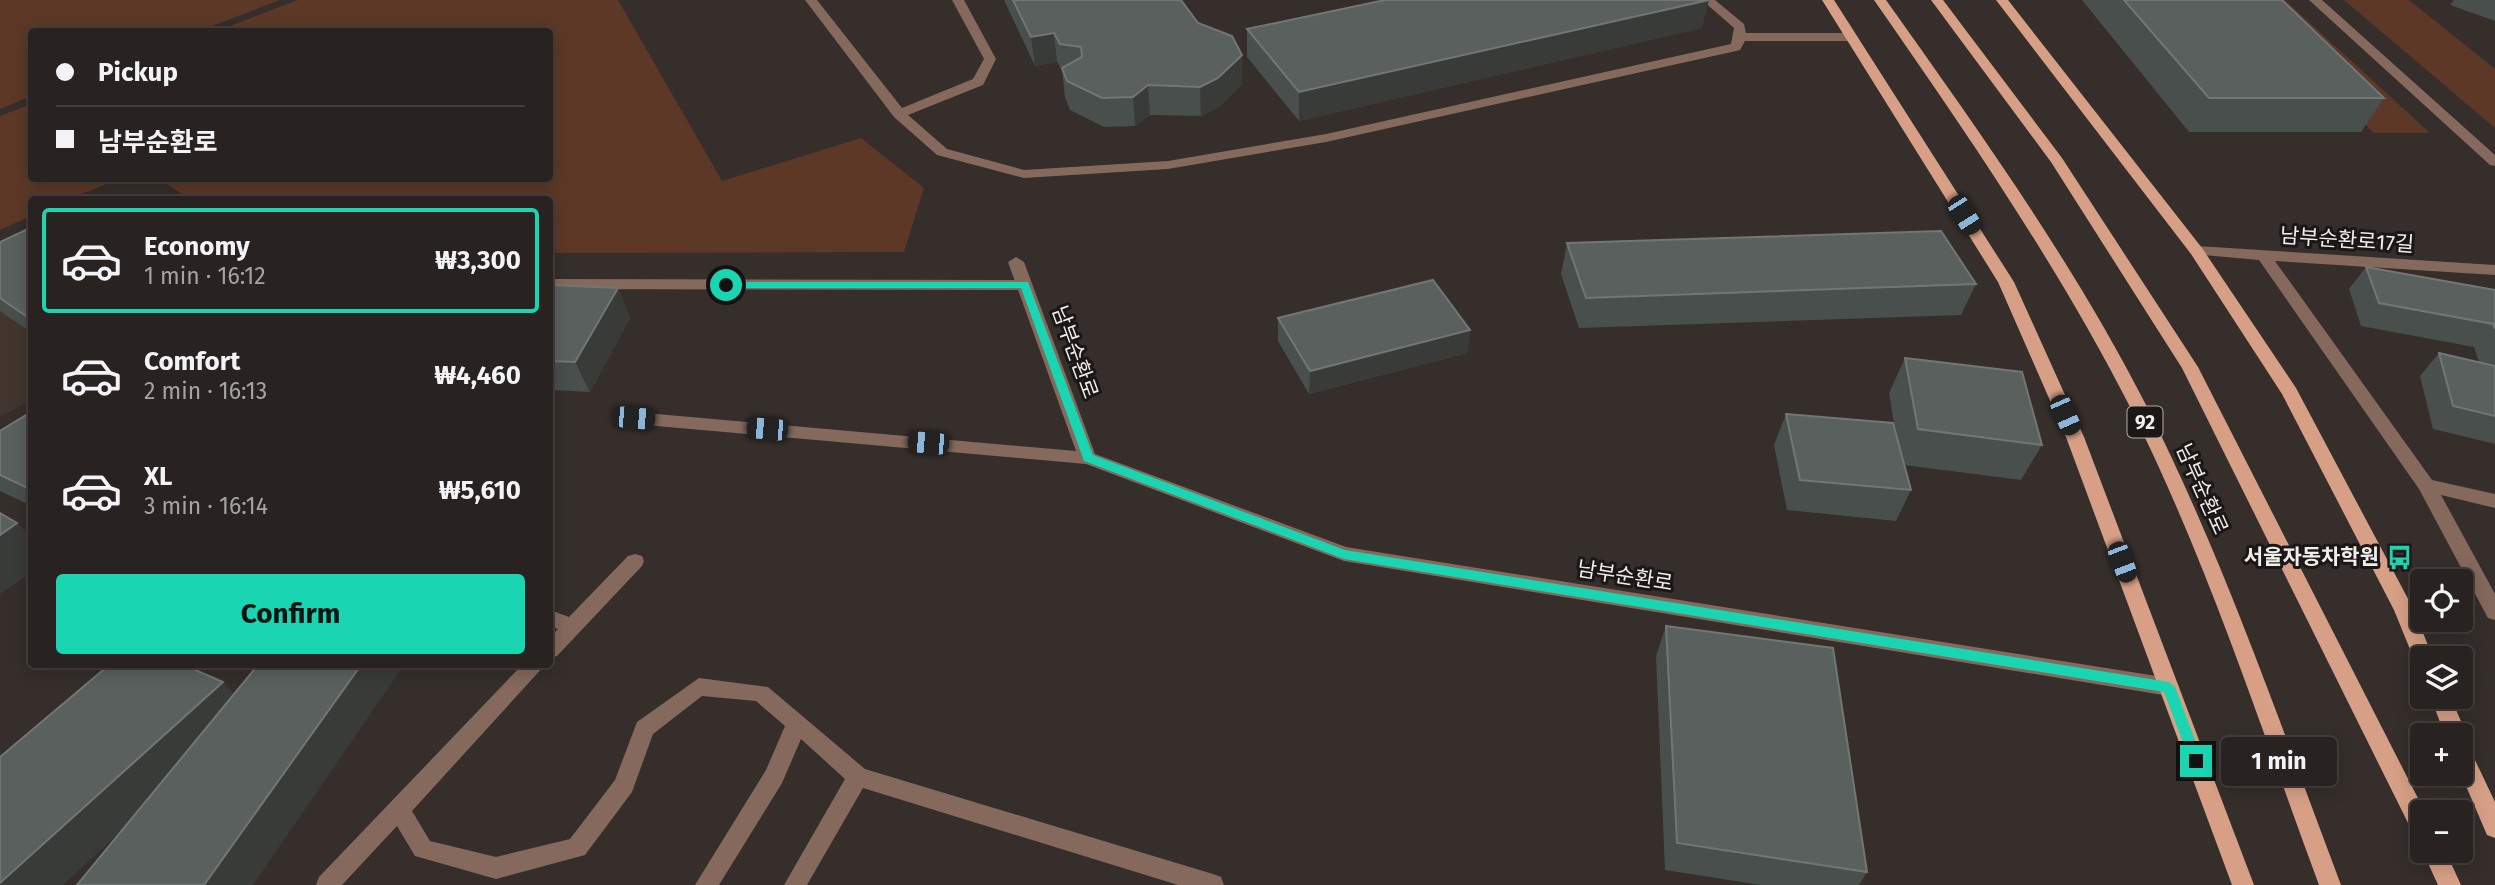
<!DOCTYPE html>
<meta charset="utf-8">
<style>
:root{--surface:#282220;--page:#302a29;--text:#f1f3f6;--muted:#a5a4a5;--line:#443f3e;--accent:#19d5b2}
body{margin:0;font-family:"Fira Sans","Noto Sans KR",sans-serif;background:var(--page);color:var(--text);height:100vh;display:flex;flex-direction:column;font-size:26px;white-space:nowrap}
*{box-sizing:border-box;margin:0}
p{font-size:23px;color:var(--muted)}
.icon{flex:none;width:38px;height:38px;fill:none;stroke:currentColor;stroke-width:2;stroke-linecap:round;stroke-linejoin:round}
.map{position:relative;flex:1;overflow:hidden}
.side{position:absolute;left:28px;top:196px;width:525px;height:472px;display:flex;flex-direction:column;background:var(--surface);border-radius:7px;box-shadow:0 4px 18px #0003,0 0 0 2px var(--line)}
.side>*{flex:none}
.hud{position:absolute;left:28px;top:28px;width:525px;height:154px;border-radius:7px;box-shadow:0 4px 18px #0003,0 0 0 2px var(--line);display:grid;align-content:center;height:154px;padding:0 28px;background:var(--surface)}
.tools{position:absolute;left:2410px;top:569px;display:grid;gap:14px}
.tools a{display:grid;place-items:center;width:63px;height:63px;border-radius:7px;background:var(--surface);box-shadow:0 4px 18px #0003,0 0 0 2px var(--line);font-size:35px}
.end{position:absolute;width:32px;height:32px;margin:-16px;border:9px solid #19d5b2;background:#111;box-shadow:0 0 0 4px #111}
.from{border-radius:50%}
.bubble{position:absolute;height:49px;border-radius:7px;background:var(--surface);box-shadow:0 4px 18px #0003,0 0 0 2px var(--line);font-size:23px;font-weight:700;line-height:49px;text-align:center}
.car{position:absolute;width:21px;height:42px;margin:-21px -10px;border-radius:9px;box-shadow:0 0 5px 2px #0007;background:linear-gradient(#222 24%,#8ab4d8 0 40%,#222 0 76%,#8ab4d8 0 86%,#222 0)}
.hud b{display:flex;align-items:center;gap:24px;height:66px;font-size:26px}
.hud b+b{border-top:2px solid var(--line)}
.hud i{width:18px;height:18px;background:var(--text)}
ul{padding:12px 0 0;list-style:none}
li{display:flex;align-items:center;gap:21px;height:105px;margin:0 14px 10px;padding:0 14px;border:4px solid transparent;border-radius:7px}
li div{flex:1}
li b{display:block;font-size:26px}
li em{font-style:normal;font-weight:700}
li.active{border-color:var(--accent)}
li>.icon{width:63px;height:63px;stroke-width:1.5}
.action{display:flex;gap:14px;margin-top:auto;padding:14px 28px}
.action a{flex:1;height:80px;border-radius:7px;background:var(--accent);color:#111;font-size:28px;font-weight:700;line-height:80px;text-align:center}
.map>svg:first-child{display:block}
.built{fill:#42352e}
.green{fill:#5d3826}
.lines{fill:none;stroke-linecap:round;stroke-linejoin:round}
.service{fill:#84695c;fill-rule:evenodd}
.minor{fill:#84695c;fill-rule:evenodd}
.primary{fill:#d7a086;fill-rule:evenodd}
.wall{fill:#484f4d}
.shaded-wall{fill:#393b38}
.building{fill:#5a605e;stroke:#727674;stroke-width:2}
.route{fill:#19d5b2}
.labels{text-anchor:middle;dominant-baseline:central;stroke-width:6;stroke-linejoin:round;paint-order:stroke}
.shield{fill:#1b1716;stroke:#b1adaa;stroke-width:2}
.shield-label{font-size:19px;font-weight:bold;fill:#f1edea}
.street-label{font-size:21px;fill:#f1edea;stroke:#1b1716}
.poi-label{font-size:21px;font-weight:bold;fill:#f1edea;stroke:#1b1716;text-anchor:end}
</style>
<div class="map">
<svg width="2495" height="885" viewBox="0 0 2495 885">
<rect width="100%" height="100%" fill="#352e2b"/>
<path class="built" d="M31,233V400L0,417V247Z"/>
<path class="green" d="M0,0H280L199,31L32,32L31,96L0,109Z
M298,0H618L722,181L861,138L924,188L904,252L550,253V200L189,199L160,179L550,178V32L217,31Z
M2238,0H2285L2430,133H2374Z
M2344,0H2409L2495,69V128Z
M31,104L32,178L118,179L70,199L32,200L31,216L0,230V116Z"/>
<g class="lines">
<path class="service" d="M805,0H817L902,108L973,79L984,59L952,0H964L996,59L983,85L908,115L947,149L1024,170L1168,161L1326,134L1731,44L1734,28L1702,0H1715L1744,24L1746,33H1852L1858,37L1852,41H1745L1740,50L1736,51L1326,142L1168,169L1024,178L937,155L894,117Z
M550,279L1025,280L1033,285L1025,290L550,289Z
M635,554L642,556L644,561L642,566L557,656L550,658V637L558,629L550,626V610L569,617L628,556Z
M522,665H545L412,811L430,841L496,857L570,839L615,780L637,722L699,678L768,687L865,769L1213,874L1221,877L1224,885H1178L863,788L807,885H784L845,779L801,739L782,783L719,885H695L766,770L785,726L756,701L702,696L653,734L632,792L585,855L496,879L415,856L397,826L342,885H316L319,877Z"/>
<path class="minor" d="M2309,0H2322L2495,155V166L2490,165Z
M2197,246L2495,265V275L2275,261L2432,480L2495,494V508L2441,495L2495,594V620L2488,618L2419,489L2259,260L2192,254L2189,251L2192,248Z
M1016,257L1024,262L1095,454L1346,547L2169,678L2176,681L2179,687L2176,693L2169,696L1344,561L1086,464L634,424L625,418L634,412L1076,451L1008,262Z"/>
<path class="primary" d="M1822,0H1834L2014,282L2084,437L2254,885H2232L2066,437L1998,282Z
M1874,0H1886C1979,131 2073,262 2146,405C2224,559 2280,724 2341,885H2319C2259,723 2206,557 2128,403C2055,261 1965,131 1874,0Z
M1931,0H1943L2062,158L2198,367L2425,812H2422V838L2414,835L2182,368L2051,162Z
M1996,0H2008L2202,248L2296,388L2414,610L2433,658H2422V666L2416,664L2394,610L2282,394L2191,254Z
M2430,696H2450L2467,735L2465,739L2495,802V838L2487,835L2460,772V735H2445Z
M2422,850H2445L2461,885H2438Z"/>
</g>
<path class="wall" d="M1004,0H1181L1242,84L1219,107L1201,116L1150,115L1135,126L1104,127L1070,110L1065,97L1062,70L1057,62L1035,66Z
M2082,0H2282L2384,98L2361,132H2189Z
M2454,0H2495V21L2450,5Z
M1702,28L1299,121L1247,57V29Z
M32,227V333L0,311V242Z
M1567,243L1976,284L1961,315L1579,328L1561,274Z
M2366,267L2495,290V365L2479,362L2474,347L2361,326L2349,289Z
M550,285L618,288L630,318L590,392L550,390Z
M1278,318L1470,330L1467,353L1309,394L1278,341Z
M2439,353L2495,366V444L2433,429L2420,376Z
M1905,358L2042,445L2021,480L1904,465L1911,490L1896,521L1787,510L1774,445L1786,414L1896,435L1889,393Z
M32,412V506L0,491V431Z
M1666,626L1867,872L1859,885H1761L1665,870L1656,656Z"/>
<path class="shaded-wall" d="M1709,0L1702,28L1299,121V92Z
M1054,33L1057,62L1035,66L1031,37Z
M1242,55V84L1219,107L1201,116L1200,87Z
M1148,85L1150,115L1135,126L1133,97Z
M618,288L630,318L590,392L575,362Z
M1470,330L1467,353L1309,394L1310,371Z
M17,523L32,538V572L0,594V535Z
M361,665H404L253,885H204Z
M223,682L250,711L63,885H0V883Z"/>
<path class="building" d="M1013,0H1181L1198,23L1232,36L1242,55L1218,78L1200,87L1148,85L1133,97L1102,98L1067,81L1062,68L1082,57L1081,47L1060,44L1054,33L1031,37Z
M1385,0H1709L1299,92L1247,29Z
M2124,0H2282L2384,98H2209Z
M32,227V320L0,298V242Z
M1941,231L1976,284L1586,298L1567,243Z
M2366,267L2495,290V329L2493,324L2379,303Z
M1433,280L1470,330L1310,371L1278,318Z
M550,285L618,288L575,362L550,361Z
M2439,353L2495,366V416L2453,406Z
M1905,358L2022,372L2042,445L1918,429Z
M31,412H32V490L0,475V431Z
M1786,414L1893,423L1911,490L1800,480Z
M0,513L17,523L0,535Z
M1666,626L1833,648L1867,872L1677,843Z
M109,665H184L223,682L0,883V757Z
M258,665H361L204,885H77Z"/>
<path class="route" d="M1028,282L1093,455L1345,550L2169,682L2175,687L2203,761L2196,768L2192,766L2164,692L1344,559L1084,461L1021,288H726L721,285L726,282Z"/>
<defs>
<symbol id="bus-bare" viewBox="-9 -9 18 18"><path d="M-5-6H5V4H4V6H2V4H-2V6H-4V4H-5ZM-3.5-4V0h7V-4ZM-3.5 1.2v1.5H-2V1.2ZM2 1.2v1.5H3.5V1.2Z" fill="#19d5b2" stroke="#1b1716" stroke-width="2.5" paint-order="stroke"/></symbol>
</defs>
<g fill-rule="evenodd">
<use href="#bus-bare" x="2382" y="540" width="35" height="35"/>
</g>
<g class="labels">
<rect class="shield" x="2127.5" y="406.5" width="35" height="31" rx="5"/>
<g class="shield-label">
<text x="2145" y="422">92</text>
</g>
<g class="street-label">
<text transform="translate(2347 240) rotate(4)">남부순환로17길</text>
<text transform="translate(1075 352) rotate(70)">남부순환로</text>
<text transform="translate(2202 489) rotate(66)">남부순환로</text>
<text transform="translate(1625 576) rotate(9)">남부순환로</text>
</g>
<g class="poi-label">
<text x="2379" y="557">서울자동차학원</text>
</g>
</g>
</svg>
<div class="tools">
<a><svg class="icon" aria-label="locate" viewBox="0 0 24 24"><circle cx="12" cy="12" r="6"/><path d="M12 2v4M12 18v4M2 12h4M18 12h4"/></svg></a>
<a><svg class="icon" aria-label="layers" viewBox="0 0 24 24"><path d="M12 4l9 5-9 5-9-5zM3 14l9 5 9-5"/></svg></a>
<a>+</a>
<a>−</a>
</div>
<i class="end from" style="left:726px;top:285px"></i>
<i class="end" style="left:2196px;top:761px"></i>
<div class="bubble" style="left:2221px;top:737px;width:116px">1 min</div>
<i class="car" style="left:1964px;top:215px;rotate:148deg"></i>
<i class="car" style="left:2065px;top:415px;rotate:156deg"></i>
<i class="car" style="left:634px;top:418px;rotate:95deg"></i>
<i class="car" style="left:767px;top:429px;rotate:275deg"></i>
<i class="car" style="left:928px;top:443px;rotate:275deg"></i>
<i class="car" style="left:2122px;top:562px;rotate:159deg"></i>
<div class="hud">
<b><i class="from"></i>Pickup</b>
<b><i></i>남부순환로</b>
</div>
<section class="side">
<ul>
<li class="active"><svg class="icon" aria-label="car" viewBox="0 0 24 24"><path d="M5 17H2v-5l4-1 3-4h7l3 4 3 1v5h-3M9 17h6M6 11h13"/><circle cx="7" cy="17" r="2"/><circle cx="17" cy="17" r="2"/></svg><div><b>Economy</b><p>1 min · 16:12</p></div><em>₩3,300</em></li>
<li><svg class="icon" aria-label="car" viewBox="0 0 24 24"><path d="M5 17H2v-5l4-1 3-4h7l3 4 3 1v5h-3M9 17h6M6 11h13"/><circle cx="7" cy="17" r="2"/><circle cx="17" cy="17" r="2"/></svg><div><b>Comfort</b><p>2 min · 16:13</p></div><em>₩4,460</em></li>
<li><svg class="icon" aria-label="car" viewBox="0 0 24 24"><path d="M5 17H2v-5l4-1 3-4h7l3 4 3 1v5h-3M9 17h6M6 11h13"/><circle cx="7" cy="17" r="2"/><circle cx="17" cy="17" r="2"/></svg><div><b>XL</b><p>3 min · 16:14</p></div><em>₩5,610</em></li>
</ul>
<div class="action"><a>Confirm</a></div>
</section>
</div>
